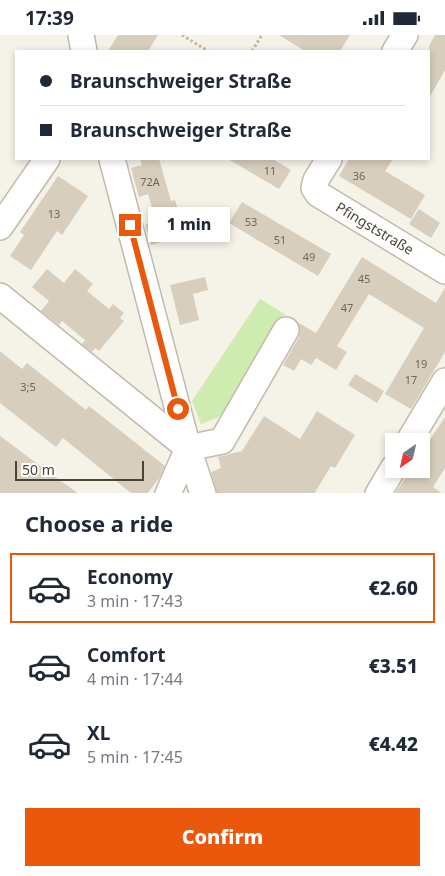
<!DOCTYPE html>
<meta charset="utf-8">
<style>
:root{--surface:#fff;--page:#f2f2f3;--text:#1f2937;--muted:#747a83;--line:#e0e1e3;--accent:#ea580c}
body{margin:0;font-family:"Noto Sans",sans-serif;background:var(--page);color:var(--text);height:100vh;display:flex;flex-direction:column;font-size:19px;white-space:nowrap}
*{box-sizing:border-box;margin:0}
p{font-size:16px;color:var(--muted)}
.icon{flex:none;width:28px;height:28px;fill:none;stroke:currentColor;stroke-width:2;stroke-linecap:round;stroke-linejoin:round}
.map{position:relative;height:458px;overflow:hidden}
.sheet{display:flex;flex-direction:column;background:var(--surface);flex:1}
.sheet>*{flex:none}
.guide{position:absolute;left:15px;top:15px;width:415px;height:110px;border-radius:0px;box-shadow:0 2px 8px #0003;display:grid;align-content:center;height:110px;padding:0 25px;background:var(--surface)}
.needle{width:32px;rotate:214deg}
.buttons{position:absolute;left:385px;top:398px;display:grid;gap:10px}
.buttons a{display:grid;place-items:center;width:45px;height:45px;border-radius:0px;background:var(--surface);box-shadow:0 2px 8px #0003;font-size:25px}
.scale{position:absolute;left:15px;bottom:12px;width:129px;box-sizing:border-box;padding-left:5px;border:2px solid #4a4336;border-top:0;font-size:14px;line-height:18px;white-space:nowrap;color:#4a4336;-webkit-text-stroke:4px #fff;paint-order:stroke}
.end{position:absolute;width:22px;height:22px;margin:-11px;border:6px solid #ea580c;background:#fff;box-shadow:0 0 0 2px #fff}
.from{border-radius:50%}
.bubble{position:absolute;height:35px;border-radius:0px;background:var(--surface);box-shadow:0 2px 8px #0003;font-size:16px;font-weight:800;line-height:35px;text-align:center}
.guide b{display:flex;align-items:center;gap:18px;height:48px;font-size:19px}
.guide b+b{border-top:1px solid var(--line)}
.guide i{width:12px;height:12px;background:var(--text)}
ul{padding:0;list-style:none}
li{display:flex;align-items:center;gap:15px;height:70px;margin:0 10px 8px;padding:0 15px;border:2px solid transparent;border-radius:0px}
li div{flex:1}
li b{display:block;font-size:19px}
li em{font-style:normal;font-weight:800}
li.on{border-color:var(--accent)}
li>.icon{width:45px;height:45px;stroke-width:1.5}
h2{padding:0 25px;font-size:22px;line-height:60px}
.primary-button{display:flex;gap:10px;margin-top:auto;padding:10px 25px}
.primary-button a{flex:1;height:58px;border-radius:0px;background:var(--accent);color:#fff;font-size:20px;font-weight:800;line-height:58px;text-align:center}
.status{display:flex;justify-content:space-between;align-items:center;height:35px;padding:0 25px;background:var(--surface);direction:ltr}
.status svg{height:14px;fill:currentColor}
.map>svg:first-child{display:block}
.green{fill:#ceecaf}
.building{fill:#d8cebd}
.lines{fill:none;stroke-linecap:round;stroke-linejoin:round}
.minor-casing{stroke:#c2baaa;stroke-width:28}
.path{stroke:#c4b79a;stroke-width:3;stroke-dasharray:2.5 2.5;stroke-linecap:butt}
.minor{stroke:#fff;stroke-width:25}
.route{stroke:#ea580c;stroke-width:6}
.labels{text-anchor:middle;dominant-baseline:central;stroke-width:4.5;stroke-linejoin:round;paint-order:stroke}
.number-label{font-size:11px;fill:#6e6658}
.street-label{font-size:14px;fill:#4a4336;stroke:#fff}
</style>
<div class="status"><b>17:39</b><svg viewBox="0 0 49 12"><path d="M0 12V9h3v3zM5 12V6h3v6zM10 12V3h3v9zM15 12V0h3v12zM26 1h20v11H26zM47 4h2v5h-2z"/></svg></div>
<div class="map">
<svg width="445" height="459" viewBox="0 0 445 459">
<rect width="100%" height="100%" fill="#f5f2e8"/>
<path class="green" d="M260,264L285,279L221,381L201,389L192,366Z"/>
<path class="building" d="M118,0H158L148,16H108Z
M279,0H350L340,16H305Z
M435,0H445V35L429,63V11Z
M140,124H159L171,166L175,165L181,184L170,187L175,203L151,210L145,189L156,186L148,159L139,162L131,133L142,130Z
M228,124H273L291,135L279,154Z
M349,124H393L385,136L425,160L411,184L339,141Z
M58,141L88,161L62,200L57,196L31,235L10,221L24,200L20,197Z
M242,167L331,219L318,241L229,188Z
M419,174L440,188L431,203L409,189Z
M362,222L436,268L445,253V317L411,374L385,359L424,293L369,259L337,311L347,317L336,335L316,323L311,330L301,324L294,336L283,330L299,302V288L316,298Z
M47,234L64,248L75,234L93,249L87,256L109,274L113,269L124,278L120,283L124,286L99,316L95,313L92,317L82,309L85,305L62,286L59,290L41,276L49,266L32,252Z
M205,242L208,255L193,259L199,285L180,290L170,250Z
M0,316L22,334L27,328L86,375L89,371L165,431L160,442L147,459H132L63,403L56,412L0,368Z
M355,339L384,356L377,368L348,350Z
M317,376L355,400L335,433L331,431L314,459H217L211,437L221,433L218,422L242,416L264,381L300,404Z
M445,382V433L433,452L443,459H395L410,436L421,444V418Z
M0,401L35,427L79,459H0Z"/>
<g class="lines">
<defs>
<path id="minor" d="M81,0L84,16
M395,16L405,0
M112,124L188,413L203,459
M329,124L316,145L314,153L318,159L445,236
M0,192L47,124
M0,261L188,413
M409,406L445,346
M188,413L222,406L286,295
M168,459L188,413
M378,459L394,432"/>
</defs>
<use href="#minor" class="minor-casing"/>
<path class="path" d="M182,0L208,16
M252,16L262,0"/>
<use href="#minor" class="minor"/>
</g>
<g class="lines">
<path class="route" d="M130,190L178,374"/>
</g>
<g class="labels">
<g class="number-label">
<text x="270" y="135">11</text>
<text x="359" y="140">36</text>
<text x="150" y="146">72A</text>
<text x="54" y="178">13</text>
<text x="251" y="186">53</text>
<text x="280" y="204">51</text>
<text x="309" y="221">49</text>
<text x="364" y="243">45</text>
<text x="347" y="272">47</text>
<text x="421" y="328">19</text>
<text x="411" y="344">17</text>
<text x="28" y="351">3;5</text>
</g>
<g class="street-label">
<text transform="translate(375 193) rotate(31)">Pfingststraße</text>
</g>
</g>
</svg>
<div class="buttons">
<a><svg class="needle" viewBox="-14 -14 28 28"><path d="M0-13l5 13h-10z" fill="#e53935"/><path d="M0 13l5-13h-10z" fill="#747a83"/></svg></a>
</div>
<div class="scale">50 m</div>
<i class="end from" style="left:178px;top:374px"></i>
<i class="end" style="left:130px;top:190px"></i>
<div class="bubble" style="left:148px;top:172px;width:82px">1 min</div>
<div class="guide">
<b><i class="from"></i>Braunschweiger Straße</b>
<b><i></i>Braunschweiger Straße</b>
</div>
</div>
<section class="sheet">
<h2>Choose a ride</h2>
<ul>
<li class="on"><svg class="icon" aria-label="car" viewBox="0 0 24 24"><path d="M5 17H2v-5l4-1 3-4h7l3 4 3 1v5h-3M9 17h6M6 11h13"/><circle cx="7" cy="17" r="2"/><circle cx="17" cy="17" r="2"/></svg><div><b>Economy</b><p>3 min · 17:43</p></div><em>€2.60</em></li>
<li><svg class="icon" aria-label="car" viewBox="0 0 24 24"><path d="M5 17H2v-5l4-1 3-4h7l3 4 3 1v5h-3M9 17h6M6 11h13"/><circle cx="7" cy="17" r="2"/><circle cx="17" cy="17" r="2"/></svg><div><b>Comfort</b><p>4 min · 17:44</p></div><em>€3.51</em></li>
<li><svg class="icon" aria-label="car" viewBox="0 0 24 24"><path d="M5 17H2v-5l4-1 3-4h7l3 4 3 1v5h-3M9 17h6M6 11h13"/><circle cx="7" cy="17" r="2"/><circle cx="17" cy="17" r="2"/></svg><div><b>XL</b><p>5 min · 17:45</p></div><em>€4.42</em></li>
</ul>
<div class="primary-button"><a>Confirm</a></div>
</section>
